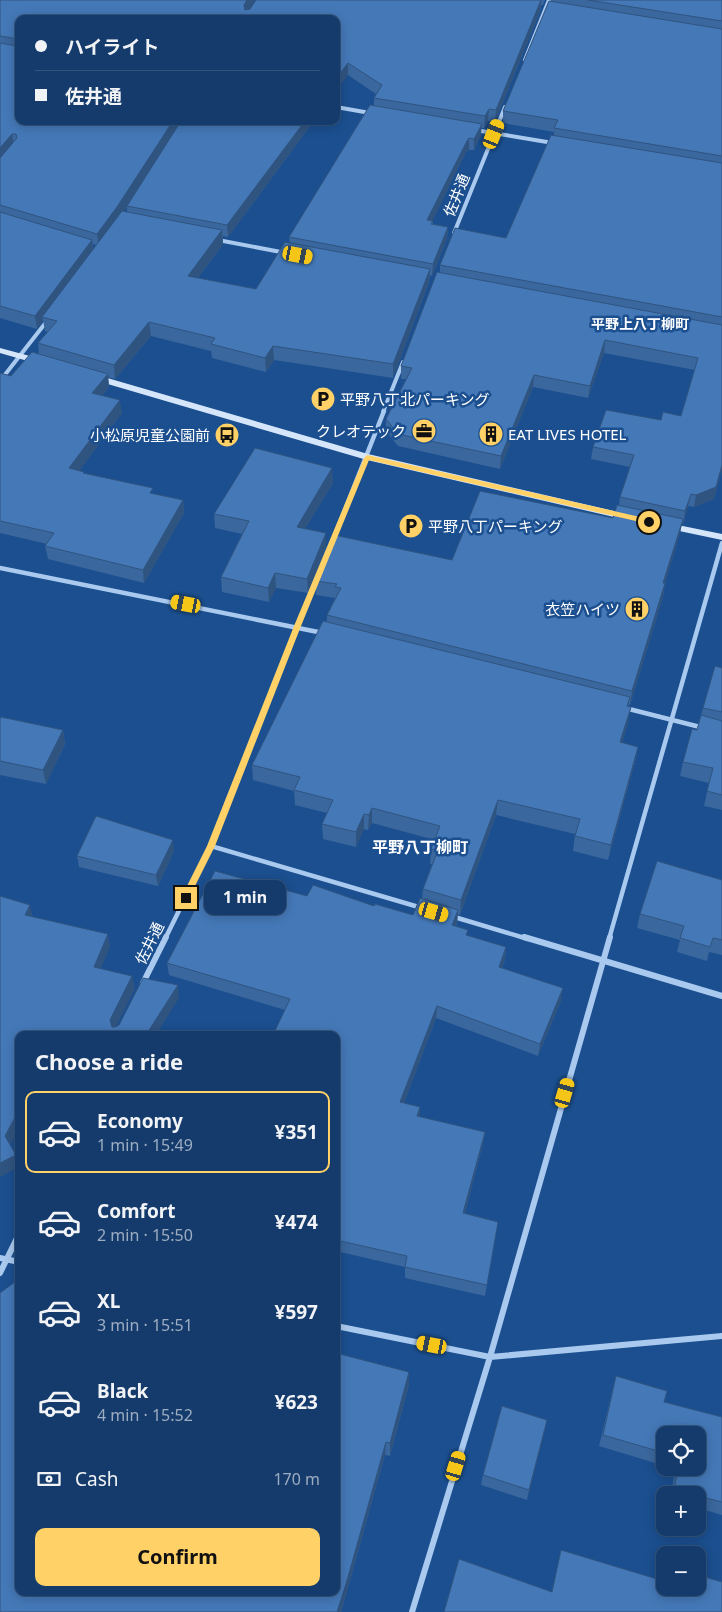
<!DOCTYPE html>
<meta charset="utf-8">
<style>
:root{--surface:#143b6b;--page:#1d4271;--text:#f1f3f6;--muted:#9dadc1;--line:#33557e;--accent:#ffd166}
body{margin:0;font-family:"Noto Sans","Noto Sans JP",sans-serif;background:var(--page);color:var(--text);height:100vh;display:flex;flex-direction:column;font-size:19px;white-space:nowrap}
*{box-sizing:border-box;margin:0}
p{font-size:16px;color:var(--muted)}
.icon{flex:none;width:28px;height:28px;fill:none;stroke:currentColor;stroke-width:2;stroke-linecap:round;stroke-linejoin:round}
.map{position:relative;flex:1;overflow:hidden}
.panel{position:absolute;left:15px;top:1031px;width:325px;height:565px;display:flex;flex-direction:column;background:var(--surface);border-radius:10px;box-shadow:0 2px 12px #0003,0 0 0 1px var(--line)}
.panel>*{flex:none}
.banner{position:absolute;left:15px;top:15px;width:325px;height:110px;border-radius:10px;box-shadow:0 2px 12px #0003,0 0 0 1px var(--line);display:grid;align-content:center;height:110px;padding:0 20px;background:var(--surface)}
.tools{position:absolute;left:656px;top:1426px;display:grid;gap:10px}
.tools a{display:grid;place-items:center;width:50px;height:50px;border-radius:10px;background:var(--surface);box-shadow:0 2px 12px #0003,0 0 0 1px var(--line);font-size:25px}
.end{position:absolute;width:22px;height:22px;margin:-11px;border:6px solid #ffd166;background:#111;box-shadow:0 0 0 2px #111}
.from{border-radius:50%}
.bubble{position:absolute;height:35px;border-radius:10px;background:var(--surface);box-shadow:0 2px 12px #0003,0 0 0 1px var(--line);font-size:16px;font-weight:700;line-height:35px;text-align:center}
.car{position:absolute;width:15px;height:30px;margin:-15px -8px;border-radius:6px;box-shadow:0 0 4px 1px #0007;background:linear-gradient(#f5c518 24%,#345 0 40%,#f5c518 0 76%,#345 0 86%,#f5c518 0)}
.banner b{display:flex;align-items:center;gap:18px;height:48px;font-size:19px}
.banner b+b{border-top:1px solid var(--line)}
.banner i{width:12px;height:12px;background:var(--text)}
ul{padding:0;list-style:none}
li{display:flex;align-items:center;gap:15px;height:82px;margin:0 10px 8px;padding:0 10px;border:2px solid transparent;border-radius:10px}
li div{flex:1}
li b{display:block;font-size:19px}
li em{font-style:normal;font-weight:700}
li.current{border-color:var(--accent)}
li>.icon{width:45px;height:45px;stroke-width:1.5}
h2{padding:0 20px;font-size:22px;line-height:60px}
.pay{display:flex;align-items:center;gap:12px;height:55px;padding:0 20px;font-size:19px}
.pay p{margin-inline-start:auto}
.primary-button{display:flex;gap:10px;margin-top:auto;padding:10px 20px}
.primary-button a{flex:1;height:58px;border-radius:10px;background:var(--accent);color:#111;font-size:20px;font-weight:700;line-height:58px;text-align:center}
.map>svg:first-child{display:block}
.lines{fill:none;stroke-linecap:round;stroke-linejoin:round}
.street-far2{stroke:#a9c9ee;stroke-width:4}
.street-far1{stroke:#a9c9ee;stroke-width:4.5}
.street{stroke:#a9c9ee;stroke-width:6}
.secondary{fill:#d6e6fa;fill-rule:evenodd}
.wall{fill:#3a679d;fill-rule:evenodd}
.shaded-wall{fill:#305480}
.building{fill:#4478b7;stroke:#305480}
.route{fill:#ffd166}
.labels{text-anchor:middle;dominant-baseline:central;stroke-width:5;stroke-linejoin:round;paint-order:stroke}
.far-neighbourhood-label{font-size:14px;font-weight:bold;fill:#fff;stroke:#1b4f8f}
.street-label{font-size:15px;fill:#fff;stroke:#1b4f8f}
.poi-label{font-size:15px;fill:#fff;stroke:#1b4f8f;text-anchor:start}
.neighbourhood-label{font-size:16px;font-weight:bold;fill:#fff;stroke:#1b4f8f}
</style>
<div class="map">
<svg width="722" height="1612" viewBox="0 0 722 1612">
<rect width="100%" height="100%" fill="#1b4f8f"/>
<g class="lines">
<path class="street-far2" d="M525,60L549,0
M336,107L370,113
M475,130L553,143
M454,233L505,107
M218,240L286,253
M0,381L47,321
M383,412L403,362"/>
<path class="street-far1" d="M333,540L384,411
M0,568L323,633
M625,708L704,728
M211,846L422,908
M451,916L528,939
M165,939L211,846L317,578
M609,939L722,543"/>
<path class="street" d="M524,937L722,996
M143,983L166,937
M0,1258L19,1262
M0,1273L19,1234
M336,1326L490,1357L722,1336
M412,1612L490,1357L610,937"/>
<path class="secondary" d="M0,348L41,359L42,361L38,364L0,353Z
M97,375L368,454L627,514L631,517L627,520L367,460L94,380V376Z
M668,523L722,534V540L665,528L664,526L665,524Z"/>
</g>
<path class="wall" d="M0,0L249,10L250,9L256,0H545L543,5H541L540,12L495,122L488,121L484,128H481V135L474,150H469L466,152L432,221H433V224L448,227L447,239L432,276L430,275L429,283L393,378L274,360L266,372L212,358L211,351L151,336L115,379L108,377L109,387L102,396L122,413L79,471L84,472V474L153,494L183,500L184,513L144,583L48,559L45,546L47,544L0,533V373L11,376L39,354L38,343L48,332L45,331L43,320L37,329L0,318ZM19,19L348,75L376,94L374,98V106L289,237L290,243L256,289L198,278L223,244V236L228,237L314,121H19ZM127,207V212L124,211ZM93,244L96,245L93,249Z
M551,0H722V468L714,499L694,507L688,506L683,524L682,523L680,533L665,583L663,597L630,705L629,704L628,722L622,743L638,747L635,762L608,860L573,851L575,834L496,815L460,915L458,914L457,923L456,926L468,936L506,947L505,960L502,968L561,1001L538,1056L436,1018L404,1103L420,1107V1117L485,1132L483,1144L465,1213L498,1222L485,1296L405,1278V1267L336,1251V1035L285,1010L169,975L167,963L307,896L374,906L413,915L422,899L423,889L432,864H430L431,849L435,840L372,823L368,830L364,829L356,847L323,839L322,824L327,813L295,805L294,791L253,780L252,765L327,622V615L335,598L316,595V581L452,560L613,518L619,505L620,497L630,467L591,459L593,447L661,420L681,416L695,370L604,353L588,398L533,387L500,469L398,446L386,431V419L406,379H401V366L440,272V265L506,238L554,135V132L503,123V111Z
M333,483L305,529L326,547L308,593L276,588L269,602L222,592L221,577L242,534L215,528L214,514Z
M722,668V810L704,806L709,783L680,776L683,762L697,730L703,708Z
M0,719L63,730L65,744L46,784L0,775Z
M174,851L158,886L79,867L77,856Z
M722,880V955L709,952L707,961L677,952L680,940L637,928L640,914Z
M336,1353L409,1385L390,1456L385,1455L346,1595L341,1612H0L336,1592Z
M616,1376L664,1402L722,1417V1515L698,1508V1495H671L675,1469L671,1468H698L665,1435V1466L599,1446Z
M547,1420L527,1500L481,1485L483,1475Z
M661,1563L722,1582L551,1592L655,1579L656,1573Z"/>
<path class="shaded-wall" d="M247,0H255L245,17L244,5Z
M541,0L540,12L495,122L496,110Z
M348,63V75L336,91V79Z
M489,109L488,121L484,128L485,116Z
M173,121H181L119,219L99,246L97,234Z
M305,121H314L228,237L227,225Z
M482,124L481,135L474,150V139Z
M12,134L14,146L0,163V148Z
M469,138V150L466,152L427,232V220L467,141Z
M448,227L447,239L432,276L433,264Z
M222,230L223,244L189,290L188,276Z
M92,240L94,252L42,317L43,320L37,329L35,316Z
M430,269L429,283L393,378V364Z
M149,322L151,336L115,379L114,365Z
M605,340L604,353L588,398L590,386Z
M273,346L274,360L266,372L265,358Z
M108,374L109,387L94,406L92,393Z
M534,375L533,387L500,469L501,456Z
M120,400L122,413L71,482L69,468Z
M722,465V468L714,499L694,507L696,495Z
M332,468L333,483L297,542V527Z
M691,494L688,506L683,524L685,511Z
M183,500L184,513L144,583L143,570Z
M683,519L680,533L661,597L663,583Z
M326,533V547L308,593L307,579Z
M275,573L276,588L269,602L268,588Z
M665,583L663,597L630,705L632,691Z
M631,707L628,722L618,758L620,742Z
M63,730L65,744L46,784L43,770Z
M638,747L635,762L608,860L611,845Z
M498,800L496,815L460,915L461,900Z
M372,808V823L368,830L369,815Z
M364,814V829L356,847V832Z
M173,840L174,851L158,886L156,875Z
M30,905L33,918L25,915Z
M458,910L457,923L452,938V925Z
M108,934L110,947L96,980L94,967Z
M506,947L505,960L497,980L499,967Z
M132,976L135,988L113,1033L110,1020Z
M178,985L179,998L156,1035H146Z
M563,988L561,1001L538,1056L540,1044Z
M437,1006L436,1018L400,1114V1102Z
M420,1107V1120L417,1116Z
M19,1110V1129L9,1148L5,1136Z
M485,1132L483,1144L462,1224L463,1213Z
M16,1155L19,1164V1167L0,1177V1163Z
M409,1372V1385L390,1456V1443Z
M547,1420L545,1431L527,1500L529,1490Z
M386,1442L385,1455L346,1595L341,1612H337Z"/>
<path class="building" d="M0,0H247L244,5L245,10L250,9L256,0H541L496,110L489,109L485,116L374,98L382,85L348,63L336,79V19H19V39H18L0,36Z
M588,0H722V21Z
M549,1L722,29V156L554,128L558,120L503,111Z
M0,43L17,46L19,45V121H173L117,207L97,234L0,205V158L17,138L16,134H12L0,148Z
M370,105L482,124L474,139L469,138L467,141L427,220L433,221L431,224L448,227L433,264L289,237Z
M181,121H305L227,225L127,206Z
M551,135L722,163V317L440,265L455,228L506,238Z
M122,211L222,230L188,276L256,289L285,242L430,269L393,364L273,346L265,358L211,344L215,338L149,322L114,365L38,343L57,321L42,317Z
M0,212L92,240L35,316L0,306Z
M437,272L722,325V465L716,487L696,495L691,494L685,511L620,497L634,455L593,447L606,410L661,420L663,412L681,416L698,358L605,340L590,386L534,375L501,456L398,434L386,419L412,368L401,366Z
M32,352L108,374L92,393L120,400L69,468L84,472L83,473L153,488L150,493L183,500L143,570L45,546L54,533L0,521V373L11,376Z
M255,448L332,468L297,527L326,533L307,579L275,573L268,588L221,577L249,521L214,514Z
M480,491L613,518L617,505L683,519L663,583H665L632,691L327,615L341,588L335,587L337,584L316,581L334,535L452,560Z
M323,621L630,697L627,706L631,707L620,742L638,747L611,845L575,836L580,819L498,800L461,900L423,889L438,850L431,849L440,826L372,808L369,815L364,814L356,832L322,824L333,800L294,790L300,777L252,765Z
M715,666L722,668V712L703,708Z
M701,715L722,721V795L707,791L713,768L683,762L692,729L697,730Z
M1,717L63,730L43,770L0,761V719Z
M96,816L173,840L156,875L77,856Z
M657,861L722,880V940L713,938L710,947L680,938L684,926L640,914Z
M215,871L307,896L313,885L374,906L375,904L413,915L420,898L458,910L452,925L468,930L466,935L506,947L499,967L563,988L540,1044L437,1006L400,1102L420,1107L417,1116L485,1132L463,1213L498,1222L487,1285L405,1267L407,1256L336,1240V1035H273L290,999L167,963Z
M0,896L30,905L25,915L108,934L94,967L132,976L110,1020L112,1027H115L119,1025L143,978L178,985L146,1035H19V1110L5,1136L16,1155L0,1163Z
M19,1279V1592H336V1353L409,1372L390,1443L386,1442L346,1584L337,1612H0V1293Z
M616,1376L667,1391L664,1402L722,1417V1502L698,1496V1495H693L674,1490L678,1468H698V1435H665V1453L603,1435Z
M502,1406L547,1420L529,1490L483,1475Z
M561,1550L657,1579L661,1563L665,1565V1588H698V1575L722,1582V1612H444L459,1559L552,1592Z"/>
<path class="route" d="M367,455L649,519L653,522L649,524L369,460L301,626L215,846L188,900H183L181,898L207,846L294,626L364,458Z"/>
<defs>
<symbol id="parking-disc" viewBox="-11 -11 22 22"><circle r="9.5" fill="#ffd166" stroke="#1b4f8f"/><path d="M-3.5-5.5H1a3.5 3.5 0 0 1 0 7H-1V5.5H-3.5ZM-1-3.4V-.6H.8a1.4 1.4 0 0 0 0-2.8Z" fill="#111"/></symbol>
<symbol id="office-disc" viewBox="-11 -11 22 22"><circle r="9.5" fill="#ffd166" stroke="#1b4f8f"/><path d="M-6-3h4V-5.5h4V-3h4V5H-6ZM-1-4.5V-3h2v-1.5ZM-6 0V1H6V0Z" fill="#111"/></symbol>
<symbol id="building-disc" viewBox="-11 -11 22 22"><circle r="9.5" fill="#ffd166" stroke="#1b4f8f"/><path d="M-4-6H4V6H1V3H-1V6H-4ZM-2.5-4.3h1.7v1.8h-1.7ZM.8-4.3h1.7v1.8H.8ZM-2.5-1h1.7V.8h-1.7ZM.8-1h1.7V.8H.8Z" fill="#111"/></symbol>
<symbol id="bus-disc" viewBox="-11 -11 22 22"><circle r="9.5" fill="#ffd166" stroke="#1b4f8f"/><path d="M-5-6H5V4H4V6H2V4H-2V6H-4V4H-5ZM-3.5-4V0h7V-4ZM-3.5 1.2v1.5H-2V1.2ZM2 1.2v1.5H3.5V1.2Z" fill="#111"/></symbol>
</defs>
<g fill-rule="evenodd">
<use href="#parking-disc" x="309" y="385" width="28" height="28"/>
<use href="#office-disc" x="410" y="417" width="28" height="28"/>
<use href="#building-disc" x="477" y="420" width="28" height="28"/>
<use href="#bus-disc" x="213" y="421" width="28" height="28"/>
<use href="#parking-disc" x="397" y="512" width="28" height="28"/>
<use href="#building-disc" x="623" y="595" width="28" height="28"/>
</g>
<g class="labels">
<g class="far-neighbourhood-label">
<text x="640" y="323">平野上八丁柳町</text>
</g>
<g class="street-label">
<text transform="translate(456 195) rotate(-68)">佐井通</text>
<text transform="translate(149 943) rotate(-64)">佐井通</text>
</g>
<g class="poi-label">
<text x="340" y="399">平野八丁北パーキング</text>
<text x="406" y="431" text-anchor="end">クレオテック</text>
<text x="508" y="434">EAT LIVES HOTEL</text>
<text x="210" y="435" text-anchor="end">小松原児童公園前</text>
<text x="428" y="526">平野八丁パーキング</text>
<text x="620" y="609" text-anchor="end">衣笠ハイツ</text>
</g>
<g class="neighbourhood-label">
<text x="420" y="847">平野八丁柳町</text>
</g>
</g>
</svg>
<div class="tools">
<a><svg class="icon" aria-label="locate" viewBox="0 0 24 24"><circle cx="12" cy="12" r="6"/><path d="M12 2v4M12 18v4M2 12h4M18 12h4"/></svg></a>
<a>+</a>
<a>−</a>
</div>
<i class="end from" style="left:649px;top:522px"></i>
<i class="end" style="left:186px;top:898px"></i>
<div class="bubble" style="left:204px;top:880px;width:82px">1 min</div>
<i class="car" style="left:494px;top:134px;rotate:22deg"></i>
<i class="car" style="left:298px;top:255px;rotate:101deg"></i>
<i class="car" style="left:186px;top:604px;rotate:281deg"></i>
<i class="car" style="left:434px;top:912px;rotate:106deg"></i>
<i class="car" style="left:565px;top:1093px;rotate:16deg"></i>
<i class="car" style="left:432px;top:1345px;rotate:281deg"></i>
<i class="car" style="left:456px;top:1466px;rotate:17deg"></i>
<div class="banner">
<b><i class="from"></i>ハイライト</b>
<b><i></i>佐井通</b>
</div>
<section class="panel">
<h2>Choose a ride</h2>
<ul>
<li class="current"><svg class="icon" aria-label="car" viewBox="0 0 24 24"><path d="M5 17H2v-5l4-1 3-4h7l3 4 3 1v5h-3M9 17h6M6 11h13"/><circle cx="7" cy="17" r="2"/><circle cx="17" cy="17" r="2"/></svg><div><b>Economy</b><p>1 min · 15:49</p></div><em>¥351</em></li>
<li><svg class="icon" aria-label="car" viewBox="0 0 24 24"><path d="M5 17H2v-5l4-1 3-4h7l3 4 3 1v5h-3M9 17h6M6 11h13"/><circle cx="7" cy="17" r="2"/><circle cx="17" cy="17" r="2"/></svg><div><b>Comfort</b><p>2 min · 15:50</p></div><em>¥474</em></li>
<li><svg class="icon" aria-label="car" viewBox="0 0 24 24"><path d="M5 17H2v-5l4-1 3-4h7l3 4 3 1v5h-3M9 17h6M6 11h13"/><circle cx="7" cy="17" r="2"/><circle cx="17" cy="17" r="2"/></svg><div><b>XL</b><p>3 min · 15:51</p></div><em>¥597</em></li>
<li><svg class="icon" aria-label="car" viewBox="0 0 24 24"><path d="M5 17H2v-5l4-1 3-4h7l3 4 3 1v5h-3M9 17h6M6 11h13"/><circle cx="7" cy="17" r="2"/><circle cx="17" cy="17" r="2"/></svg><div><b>Black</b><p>4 min · 15:52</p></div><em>¥623</em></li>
</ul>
<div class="pay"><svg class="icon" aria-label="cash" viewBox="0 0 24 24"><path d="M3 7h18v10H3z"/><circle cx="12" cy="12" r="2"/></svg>Cash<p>170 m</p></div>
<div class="primary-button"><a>Confirm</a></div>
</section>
</div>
